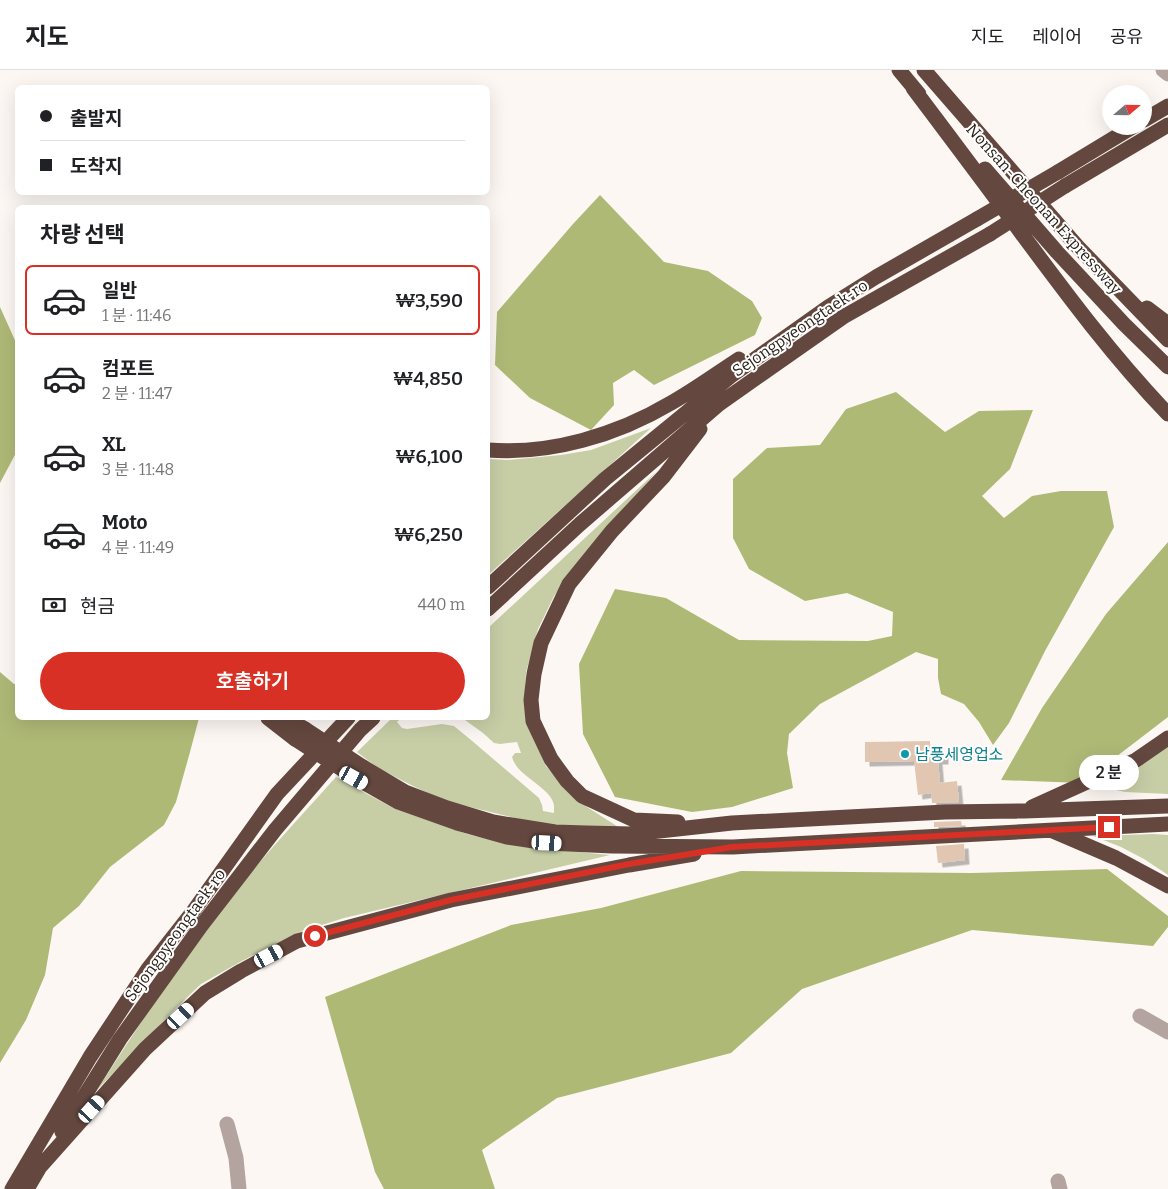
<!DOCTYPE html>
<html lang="ko">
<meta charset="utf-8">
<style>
:root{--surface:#fff;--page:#f6f6f6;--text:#202124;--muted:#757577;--line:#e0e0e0;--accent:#d93025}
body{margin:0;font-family:Bitter,"Noto Sans KR",serif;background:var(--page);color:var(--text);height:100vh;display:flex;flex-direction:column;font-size:19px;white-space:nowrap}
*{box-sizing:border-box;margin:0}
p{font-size:16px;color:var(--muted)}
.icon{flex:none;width:28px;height:28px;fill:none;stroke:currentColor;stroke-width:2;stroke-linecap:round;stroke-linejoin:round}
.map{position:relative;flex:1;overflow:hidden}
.side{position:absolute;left:15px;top:135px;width:475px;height:515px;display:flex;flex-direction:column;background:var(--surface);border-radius:8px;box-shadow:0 5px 20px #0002}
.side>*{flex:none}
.hud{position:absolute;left:15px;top:15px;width:475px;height:110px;border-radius:8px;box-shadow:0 5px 20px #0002;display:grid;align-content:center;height:110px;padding:0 25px;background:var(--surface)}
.needle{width:32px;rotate:70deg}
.buttons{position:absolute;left:1102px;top:15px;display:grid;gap:10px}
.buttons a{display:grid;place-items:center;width:50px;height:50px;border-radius:50%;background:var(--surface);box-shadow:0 5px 20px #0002;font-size:25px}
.end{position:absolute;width:22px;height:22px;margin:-11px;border:6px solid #d93025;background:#fff;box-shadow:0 0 0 2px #fff}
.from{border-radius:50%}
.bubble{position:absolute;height:35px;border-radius:18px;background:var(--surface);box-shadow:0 5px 20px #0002;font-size:16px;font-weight:600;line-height:35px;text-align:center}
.car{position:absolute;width:15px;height:30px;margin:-15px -8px;border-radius:6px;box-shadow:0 0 4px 1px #0007;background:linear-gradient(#fff 24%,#345 0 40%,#fff 0 76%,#345 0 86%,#fff 0)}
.hud b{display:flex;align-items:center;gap:18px;height:48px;font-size:19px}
.hud b+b{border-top:1px solid var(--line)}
.hud i{width:12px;height:12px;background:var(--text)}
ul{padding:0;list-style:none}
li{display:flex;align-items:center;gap:15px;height:70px;margin:0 10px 8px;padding:0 15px;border:2px solid transparent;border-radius:8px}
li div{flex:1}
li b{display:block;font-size:19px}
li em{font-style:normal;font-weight:600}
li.active{border-color:var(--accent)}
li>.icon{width:45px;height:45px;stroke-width:1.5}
h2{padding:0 25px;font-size:22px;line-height:60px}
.pay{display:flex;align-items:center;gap:12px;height:55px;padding:0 25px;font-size:19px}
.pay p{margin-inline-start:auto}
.cta{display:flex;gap:10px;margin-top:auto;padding:10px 25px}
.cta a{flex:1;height:58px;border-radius:30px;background:var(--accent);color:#fff;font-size:20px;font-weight:600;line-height:58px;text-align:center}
header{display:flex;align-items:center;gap:30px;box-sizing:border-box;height:70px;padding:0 25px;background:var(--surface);border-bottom:1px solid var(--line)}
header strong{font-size:24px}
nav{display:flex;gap:28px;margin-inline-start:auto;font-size:18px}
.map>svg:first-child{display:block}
.green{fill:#c7cea6}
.forest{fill:#afb976}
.building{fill:#e1c6b2;filter:url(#shadow)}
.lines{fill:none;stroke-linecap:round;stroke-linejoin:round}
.minor{stroke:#b3a4a0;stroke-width:15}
.highway{stroke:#64483f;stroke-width:15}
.highway-bridge{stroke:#64483f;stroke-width:15}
.route{stroke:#d93025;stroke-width:6}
.culture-dot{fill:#0f9aa8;stroke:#fff;stroke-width:2}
.labels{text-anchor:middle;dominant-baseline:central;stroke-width:4;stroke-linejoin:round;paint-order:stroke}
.street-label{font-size:16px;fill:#2a2018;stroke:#fff}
.culture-label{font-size:16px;fill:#0d838f;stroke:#fff;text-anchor:start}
</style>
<header>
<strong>지도</strong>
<nav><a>지도</a><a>레이어</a><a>공유</a></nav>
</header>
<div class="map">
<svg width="1168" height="1119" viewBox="0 0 1168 1119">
<defs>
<filter id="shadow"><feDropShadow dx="4.5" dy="4.5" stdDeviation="0" flood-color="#0004"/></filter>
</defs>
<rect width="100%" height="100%" fill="#fcf7f3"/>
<path class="green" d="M651,358L488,505V389L507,390L561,385L591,380Z
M656,402L578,494L554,526L538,559L526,602L525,634L529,657L546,696L565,718L587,737L623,760L562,756L527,751L445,731L413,716L378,698L357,682L392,648H401L397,652L402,658L407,659L442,654L454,656L471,670L539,728L542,735L543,741L554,743C554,740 554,737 554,735C550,716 517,707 512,687L515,683H521L517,672L500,674L494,673L483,663L465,650L457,648H488V558Z
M1168,675V724L1125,722L1094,715Z
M336,707L393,738L467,764L517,776L610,785L344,848L297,863L240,892L201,914L173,941L97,1020C134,963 171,905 212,851C250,800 294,754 336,707Z
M1154,764L1168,765V805L1144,789L1121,777L1093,766Z"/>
<path class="forest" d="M600,125L664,192L708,201L752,231L762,248L755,265L654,315L634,300L613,313L614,335L591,360L530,328L495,295L497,242L573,154Z
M0,237L18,277L17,381L0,413Z
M896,322L945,362L979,341L1033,340L1010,399L982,426L1004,448L1032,426L1061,421H1107L1114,457L1045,581L1009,653L993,675L979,652L964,634L941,624L938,608V589L916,582L820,634L789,664L787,683L793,718L732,737L692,742L615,727L583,664L579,594L615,519L666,528L739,570L868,571L892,566L893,542L847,523L805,531L749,499L733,468V409L767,378L820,375L846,339Z
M1168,472V647L1082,713L1001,710L1042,638L1106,544Z
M0,602L14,614H17L18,648H199L190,682L176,732L164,755L110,797L79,836L53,858L45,905L26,950L0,993Z
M1107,799L1168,846V857L1153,876L972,860L802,919L731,983L557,1028L482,1080L495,1119H384L375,1102L325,927L511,855L601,838L741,801L972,803Z"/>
<path class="building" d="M930,671V679H944V690H938L940,713L957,711L959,732L932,733L931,723L918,725L914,691L865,692V672Z
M961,751L962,756L934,757V752Z
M964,774L965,790L938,793L936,776Z"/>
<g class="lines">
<path class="minor" d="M1163,0L1168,4
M1140,946L1168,962
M227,1054L236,1088L239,1119
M1058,1111L1060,1119"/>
<path class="highway" d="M899,0L919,24
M924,0L1077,176L1168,270
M913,18C949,66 986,115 1022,164C1068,226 1114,288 1168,344
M1144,50L1168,36
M985,99L1057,182L1124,254L1168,297
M1058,102L1134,56
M1065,116L1168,55
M1147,238L1168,254
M488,380C550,385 617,365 671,333C694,320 716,304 739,289
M488,517L605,409L731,306L828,237L876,207L977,149
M488,539L580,454L719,334L843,247L990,164
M268,648L295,669
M286,648L305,659
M363,697L405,722L447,738L493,752L555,762L586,763L632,764L732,753L945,742L1024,741L1168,736
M354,707L398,732L457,753L507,767L547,773L612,776L733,777L1168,754
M1032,737L1136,690L1168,668
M678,752L634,750L582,726L567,711L551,689L533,651L531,630L534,604L541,573L569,514L612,461L664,406L700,359
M1053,761L1116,788L1168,816
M62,1062L120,969L201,856L275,760L360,660L373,648
M39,1098L145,979L205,923L241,901L297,871L451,830L629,795L694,784
M12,1119L90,987L148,899L192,843L277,724L348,648
M27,1119L44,1090"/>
<path class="highway-bridge" d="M977,149L1058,102
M990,164L1065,116
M305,659L363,697
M295,669L354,707"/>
</g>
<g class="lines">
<path class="route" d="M315,866L451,830L629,794L732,777L1109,757"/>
</g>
<circle class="culture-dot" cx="905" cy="684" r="5"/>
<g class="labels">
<g class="street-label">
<text transform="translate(1044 139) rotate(48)">Nonsan-Cheonan Expressway</text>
<text transform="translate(800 258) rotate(-34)">Sejongpyeongtaek-ro</text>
<text transform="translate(175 865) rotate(-54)">Sejongpyeongtaek-ro</text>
</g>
<g class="culture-label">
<text x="915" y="684">남풍세영업소</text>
</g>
</g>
</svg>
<div class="buttons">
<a><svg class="needle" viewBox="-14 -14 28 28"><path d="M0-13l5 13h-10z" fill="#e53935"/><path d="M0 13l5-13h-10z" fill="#757577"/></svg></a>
</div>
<i class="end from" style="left:315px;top:866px"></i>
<i class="end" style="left:1109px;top:757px"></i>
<div class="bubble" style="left:1079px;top:685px;width:60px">2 분</div>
<i class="car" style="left:354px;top:708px;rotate:119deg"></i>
<i class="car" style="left:547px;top:773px;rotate:93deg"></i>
<i class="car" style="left:269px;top:886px;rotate:62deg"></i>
<i class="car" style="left:181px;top:946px;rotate:47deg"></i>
<i class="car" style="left:92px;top:1039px;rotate:42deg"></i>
<div class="hud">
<b><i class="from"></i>출발지</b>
<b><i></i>도착지</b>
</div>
<section class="side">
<h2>차량 선택</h2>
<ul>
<li class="active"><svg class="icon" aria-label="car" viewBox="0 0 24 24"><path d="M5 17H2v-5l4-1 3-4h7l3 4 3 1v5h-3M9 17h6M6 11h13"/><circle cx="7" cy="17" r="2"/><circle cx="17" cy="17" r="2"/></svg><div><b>일반</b><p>1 분 · 11:46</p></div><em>₩3,590</em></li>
<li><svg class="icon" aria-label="car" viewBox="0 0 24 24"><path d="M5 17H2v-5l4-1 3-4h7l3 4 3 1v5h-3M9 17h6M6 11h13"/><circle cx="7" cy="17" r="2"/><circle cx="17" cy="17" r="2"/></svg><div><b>컴포트</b><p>2 분 · 11:47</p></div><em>₩4,850</em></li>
<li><svg class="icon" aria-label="car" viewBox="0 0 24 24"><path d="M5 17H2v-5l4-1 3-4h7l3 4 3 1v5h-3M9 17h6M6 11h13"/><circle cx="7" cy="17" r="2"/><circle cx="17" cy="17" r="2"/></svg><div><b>XL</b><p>3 분 · 11:48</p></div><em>₩6,100</em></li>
<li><svg class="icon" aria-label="car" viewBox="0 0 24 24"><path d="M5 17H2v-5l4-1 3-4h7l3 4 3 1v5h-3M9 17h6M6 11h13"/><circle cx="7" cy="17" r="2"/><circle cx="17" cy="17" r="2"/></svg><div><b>Moto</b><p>4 분 · 11:49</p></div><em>₩6,250</em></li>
</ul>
<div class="pay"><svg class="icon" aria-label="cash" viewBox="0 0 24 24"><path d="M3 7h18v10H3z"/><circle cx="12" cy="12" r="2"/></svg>현금<p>440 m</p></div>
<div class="cta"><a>호출하기</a></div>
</section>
</div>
